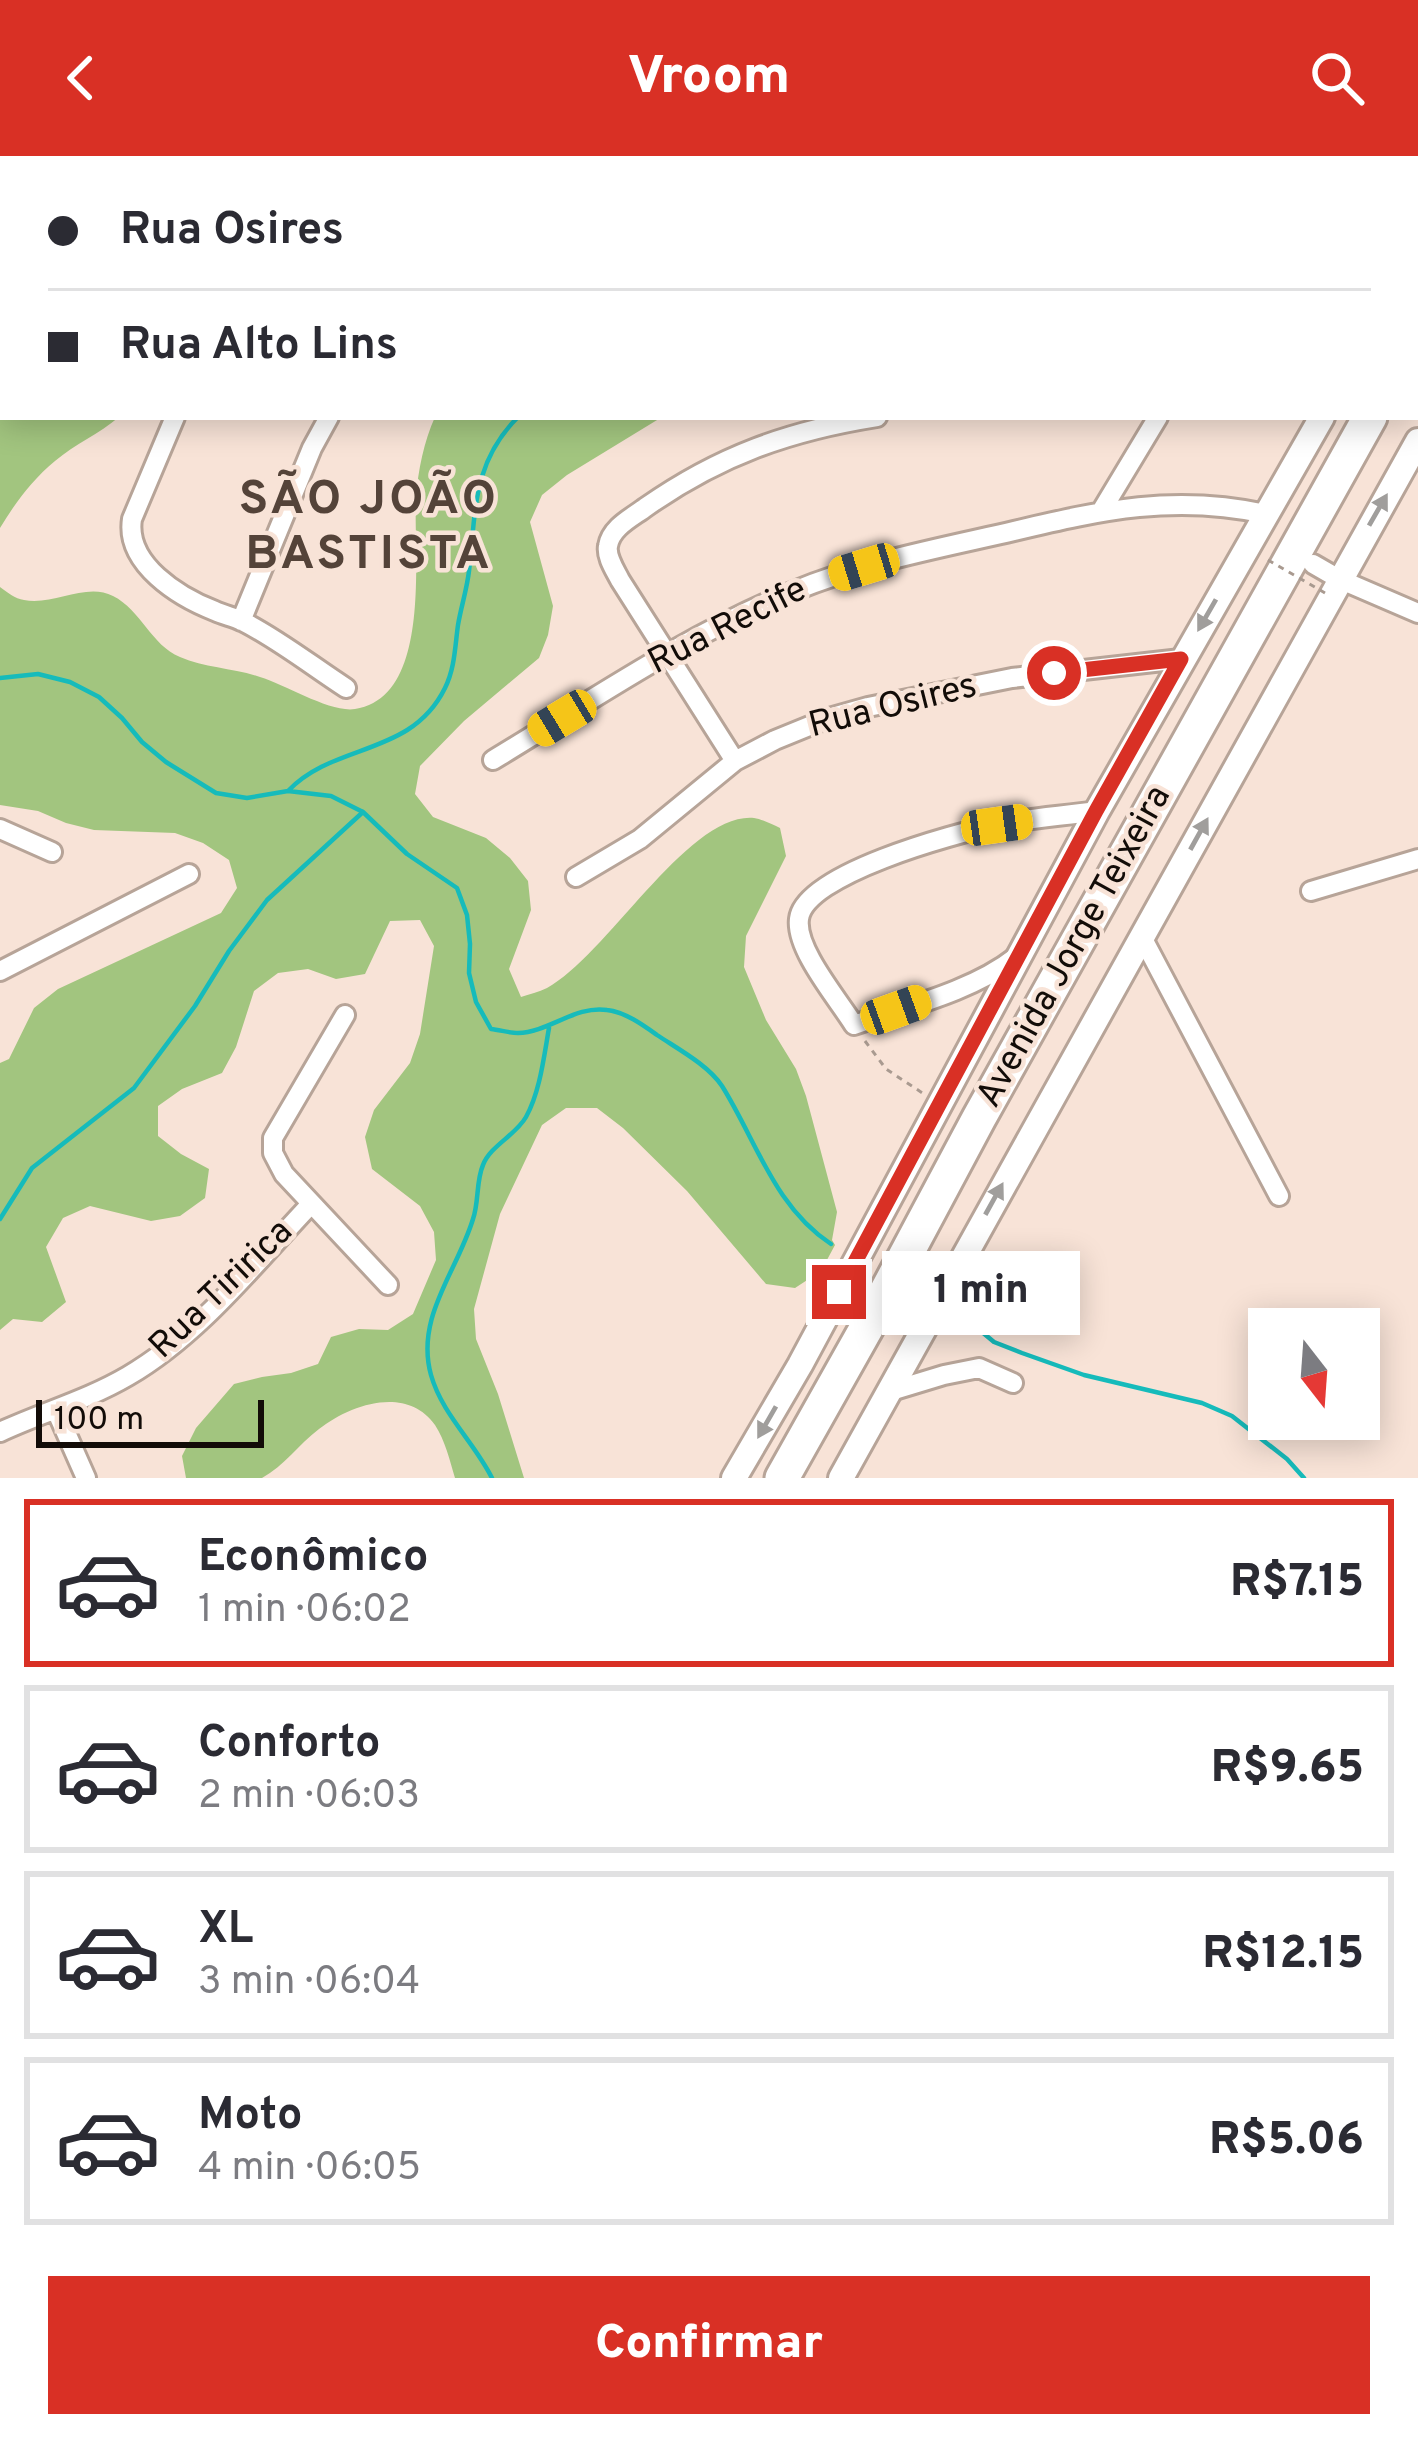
<!DOCTYPE html>
<html lang="pt">
<meta charset="utf-8">
<style>
:root{--surface:#fff;--page:#f2f2f3;--text:#2b2b33;--muted:#7c7c81;--line:#e1e1e2;--accent:#d93025}
body{margin:0;font-family:Overpass,sans-serif;background:var(--page);color:var(--text);height:100vh;display:flex;flex-direction:column;font-size:45px;white-space:nowrap}
*{box-sizing:border-box;margin:0}
p{font-size:39px;color:var(--muted)}
.icon{flex:none;width:66px;height:66px;fill:none;stroke:currentColor;stroke-width:2;stroke-linecap:round;stroke-linejoin:round}
.map{position:relative;height:1322px;overflow:hidden}
.drawer{display:flex;flex-direction:column;background:var(--surface);flex:1}
.drawer>*{flex:none}
.hud{position:absolute;left:0px;top:0px;width:1419px;height:264px;box-shadow:0 6px 30px #0003;display:grid;align-content:center;height:264px;padding:0 48px;background:var(--surface)}
.needle{width:78px;rotate:163deg}
.fabs{position:absolute;left:1248px;top:1152px;display:grid;gap:24px}
.fabs a{display:grid;place-items:center;width:132px;height:132px;border-radius:0px;background:var(--surface);box-shadow:0 6px 30px #0003;font-size:60px}
.scale{position:absolute;left:36px;bottom:30px;width:228px;box-sizing:border-box;padding-left:12px;border:6px solid #120c08;border-top:0;font-size:33px;line-height:42px;white-space:nowrap;color:#120c08;-webkit-text-stroke:9px #f8e3d7;paint-order:stroke}
.end{position:absolute;width:54px;height:54px;margin:-27px;border:15px solid #d93025;background:#fff;box-shadow:0 0 0 6px #fff}
.from{border-radius:50%}
.bubble{position:absolute;height:84px;border-radius:0px;background:var(--surface);box-shadow:0 6px 30px #0003;font-size:39px;font-weight:800;line-height:84px;text-align:center}
.car{position:absolute;width:36px;height:72px;margin:-36px -18px;border-radius:15px;box-shadow:0 0 9px 3px #0007;background:linear-gradient(#f5c518 24%,#345 0 40%,#f5c518 0 76%,#345 0 86%,#f5c518 0)}
.hud b{display:flex;align-items:center;gap:42px;height:114px;font-size:45px}
.hud b+b{border-top:3px solid var(--line)}
.hud i{width:30px;height:30px;background:var(--text)}
ul{padding:21px 0 0;list-style:none}
li{display:flex;align-items:center;gap:36px;height:168px;margin:0 24px 18px;padding:0 24px;border:6px solid var(--line);border-radius:0px}
li div{flex:1}
li b{display:block;font-size:45px}
li em{font-style:normal;font-weight:800}
li.on{border-color:var(--accent)}
li>.icon{width:108px;height:108px;stroke-width:1.5}
.cta{display:flex;gap:24px;margin-top:auto;padding:24px 48px}
.cta a{flex:1;height:138px;border-radius:0px;background:var(--accent);color:#fff;font-size:48px;font-weight:800;line-height:138px;text-align:center}
header{display:flex;justify-content:space-between;align-items:center;height:156px;padding:0 48px;background:var(--accent);color:#fff;font-size:54px;font-weight:800}
.map>svg:first-child{display:block}
.green{fill:#a2c57f}
.lines{fill:none;stroke-linecap:round;stroke-linejoin:round}
.stream{stroke:#16bbbb;stroke-width:4.5}
.street-casing{stroke:#b7a498;stroke-width:24}
.secondary-casing{stroke:#b7a498;stroke-width:30}
.highway-casing{stroke:#b7a498;stroke-width:39}
.path{stroke:#a99a90;stroke-width:3;stroke-dasharray:6 6;stroke-linecap:butt}
.street{stroke:#fff;stroke-width:18}
.secondary{stroke:#fff;stroke-width:24}
.highway{stroke:#fff;stroke-width:33}
.path-bridge{stroke:#a99a90;stroke-width:3;stroke-dasharray:6 6;stroke-linecap:butt}
.oneway{fill:#a09e9c}
.route{stroke:#d93025;stroke-width:15}
.labels{text-anchor:middle;dominant-baseline:central;stroke-width:9;stroke-linejoin:round;paint-order:stroke}
.street-label{font-size:36px;fill:#120c08;stroke:#f8e3d7}
.district-label{font-size:48px;font-weight:bold;letter-spacing:3px;fill:#544339;stroke:#f8e3d7}
</style>
<header><svg class="icon" aria-label="back" viewBox="0 0 24 24"><path d="M15 5l-7 7 7 7"/></svg>Vroom<svg class="icon" aria-label="search" viewBox="0 0 24 24"><circle cx="10" cy="10" r="6"/><path d="M15 15l6 6"/></svg></header>
<div class="map">
<svg width="1418" height="1322" viewBox="0 0 1418 1322">
<rect width="100%" height="100%" fill="#f8e3d7"/>
<path class="green" d="M3,20V261H119C99,278 75,288 55,305C33,323 15,347 0,372V24Z
M435,261H662L567,319L542,339L530,366L553,450L548,479L539,502L464,565L420,610L415,638L433,661L486,682L510,702L528,725L531,754L509,813L521,841C529,838 539,836 547,832C607,800 688,656 754,662C762,663 773,669 780,672L786,700L746,780L744,811L766,864L796,913L806,940L837,1056L832,1084L835,1089L821,1115L795,1132L766,1128L687,1035L623,972L597,952H566L542,969L500,1058L474,1153L476,1183L498,1238L524,1322H455C450,1305 445,1284 435,1269C407,1229 351,1248 319,1273C299,1288 284,1310 262,1322H186L182,1300L196,1272L234,1228L262,1221L291,1217L318,1208L331,1181L359,1173L388,1174L413,1158L436,1104L434,1076L420,1050L372,1013L365,981L374,954L410,907L420,878L434,790L420,764L390,765L365,818L336,823L308,813L278,817L254,835L236,891L222,917L182,933L158,950V980L181,998L209,1013L205,1042L180,1060L151,1065L90,1050L63,1062L46,1091L66,1146L42,1166L13,1163L0,1174V907L9,903L34,852L58,833L221,757L237,732L229,704L203,687L175,677L94,674L66,667L38,655L0,649V431C7,436 15,443 24,444C53,450 86,426 113,440C141,454 151,489 180,501C205,512 234,512 260,521C286,529 331,557 355,553C433,541 413,398 416,341C418,315 424,285 435,261Z"/>
<g class="lines">
<path class="stream" d="M110,0V3
M0,211L3,205
M0,522L38,518L70,526L99,541L122,562L142,586L166,606L216,637L247,642L288,635L331,640L363,656L407,698L457,732L467,759L470,788L469,817L476,846L491,873C500,874 510,877 518,877C549,876 576,849 607,854C625,856 643,869 657,879C678,893 708,909 722,930C757,986 774,1050 831,1088
M288,635C335,586 411,601 445,532C455,512 455,490 458,469C461,451 467,433 469,415C476,355 472,307 518,261
M0,1063L32,1012L134,932L195,850L229,795L267,744L363,656
M964,1161L994,1186L1022,1197L1084,1219L1202,1247L1232,1260L1287,1303L1304,1322
M492,1322C474,1286 442,1258 431,1219C415,1161 457,1116 473,1063C479,1046 476,1025 483,1009C490,990 516,979 526,961C540,936 544,900 549,872"/>
<defs>
<path id="street" d="M300,0L302,3
M1000,0L1005,3
M366,3L371,0
M175,261L132,363C125,408 179,441 215,455C224,459 233,461 242,465C278,483 312,510 346,532
M1102,354L1158,261
M1313,408L1339,423L1418,457
M241,465L312,292L329,261
M493,604C591,545 688,478 794,435C864,406 940,392 1014,375C1102,354 1175,338 1266,358
M735,605L620,424C615,414 606,401 608,390C611,371 633,361 646,351C719,300 788,275 877,261
M0,673L52,696
M576,721L640,683L735,605L775,584L829,562L868,551L1012,522L1181,503
M1311,735L1418,703
M1142,781L1279,1040
M1016,801C973,835 906,851 854,869C838,843 795,793 799,763C804,718 954,678 995,669C1028,662 1063,660 1097,655
M0,815L189,718
M345,859L273,982V997L284,1018L388,1129
M888,1236L944,1219L979,1212L1013,1227
M56,1254L86,1322
M0,1276C43,1256 87,1244 128,1220C200,1178 254,1108 311,1048"/>
<path id="secondary" d="M1416,103L1418,100
M734,1322L800,1209L1097,655L1322,261
M841,1322L1418,285"/>
<path id="highway" d="M1416,158L1418,153
M1416,220L1418,216
M782,1322L876,1155L979,962L1370,261"/>
</defs>
<use href="#street" class="street-casing"/>
<use href="#secondary" class="secondary-casing"/>
<use href="#highway" class="highway-casing"/>
<path class="path" d="M865,885L886,913L924,938"/>
<use href="#street" class="street"/>
<use href="#secondary" class="secondary"/>
<use href="#highway" class="highway"/>
<path class="path-bridge" d="M1268,404L1325,437"/>
</g>
<defs><path id="oneway-solid" d="M-6-.8H1V-3.2L6.5 0L1 3.2V.8H-6Z" transform="scale(3)"/></defs>
<g class="oneway">
<use href="#oneway-solid" transform="translate(1378 354) rotate(-60)"/>
<use href="#oneway-solid" transform="translate(1207 459) rotate(120)"/>
<use href="#oneway-solid" transform="translate(1199 678) rotate(-61)"/>
<use href="#oneway-solid" transform="translate(994 1043) rotate(-61)"/>
<use href="#oneway-solid" transform="translate(767 1266) rotate(120)"/>
</g>
<g class="lines">
<path class="route" d="M839,1136L1096,655L1181,503L1054,517"/>
</g>
<g class="labels">
<g class="street-label">
<text transform="translate(728 471) rotate(-27)">Rua Recife</text>
<text transform="translate(893 551) rotate(-14)">Rua Osires</text>
<text transform="translate(1075 791) rotate(-61)">Avenida Jorge Teixeira</text>
<text transform="translate(222 1134) rotate(-44)">Rua Tiririca</text>
</g>
<g class="district-label">
<text x="369" y="345">SÃO JOÃO<tspan x="369" dy="55">BASTISTA</tspan></text>
</g>
</g>
</svg>
<div class="fabs">
<a><svg class="needle" viewBox="-14 -14 28 28"><path d="M0-13l5 13h-10z" fill="#e53935"/><path d="M0 13l5-13h-10z" fill="#7c7c81"/></svg></a>
</div>
<div class="scale">100 m</div>
<i class="end from" style="left:1054px;top:517px"></i>
<i class="end" style="left:839px;top:1136px"></i>
<div class="bubble" style="left:882px;top:1095px;width:198px">1 min</div>
<i class="car" style="left:864px;top:411px;rotate:253deg"></i>
<i class="car" style="left:562px;top:562px;rotate:239deg"></i>
<i class="car" style="left:997px;top:669px;rotate:82deg"></i>
<i class="car" style="left:896px;top:854px;rotate:70deg"></i>
<div class="hud">
<b><i class="from"></i>Rua Osires</b>
<b><i></i>Rua Alto Lins</b>
</div>
</div>
<section class="drawer">
<ul>
<li class="on"><svg class="icon" aria-label="car" viewBox="0 0 24 24"><path d="M5 17H2v-5l4-1 3-4h7l3 4 3 1v5h-3M9 17h6M6 11h13"/><circle cx="7" cy="17" r="2"/><circle cx="17" cy="17" r="2"/></svg><div><b>Econômico</b><p>1 min · 06:02</p></div><em>R$7.15</em></li>
<li><svg class="icon" aria-label="car" viewBox="0 0 24 24"><path d="M5 17H2v-5l4-1 3-4h7l3 4 3 1v5h-3M9 17h6M6 11h13"/><circle cx="7" cy="17" r="2"/><circle cx="17" cy="17" r="2"/></svg><div><b>Conforto</b><p>2 min · 06:03</p></div><em>R$9.65</em></li>
<li><svg class="icon" aria-label="car" viewBox="0 0 24 24"><path d="M5 17H2v-5l4-1 3-4h7l3 4 3 1v5h-3M9 17h6M6 11h13"/><circle cx="7" cy="17" r="2"/><circle cx="17" cy="17" r="2"/></svg><div><b>XL</b><p>3 min · 06:04</p></div><em>R$12.15</em></li>
<li><svg class="icon" aria-label="car" viewBox="0 0 24 24"><path d="M5 17H2v-5l4-1 3-4h7l3 4 3 1v5h-3M9 17h6M6 11h13"/><circle cx="7" cy="17" r="2"/><circle cx="17" cy="17" r="2"/></svg><div><b>Moto</b><p>4 min · 06:05</p></div><em>R$5.06</em></li>
</ul>
<div class="cta"><a>Confirmar</a></div>
</section>
